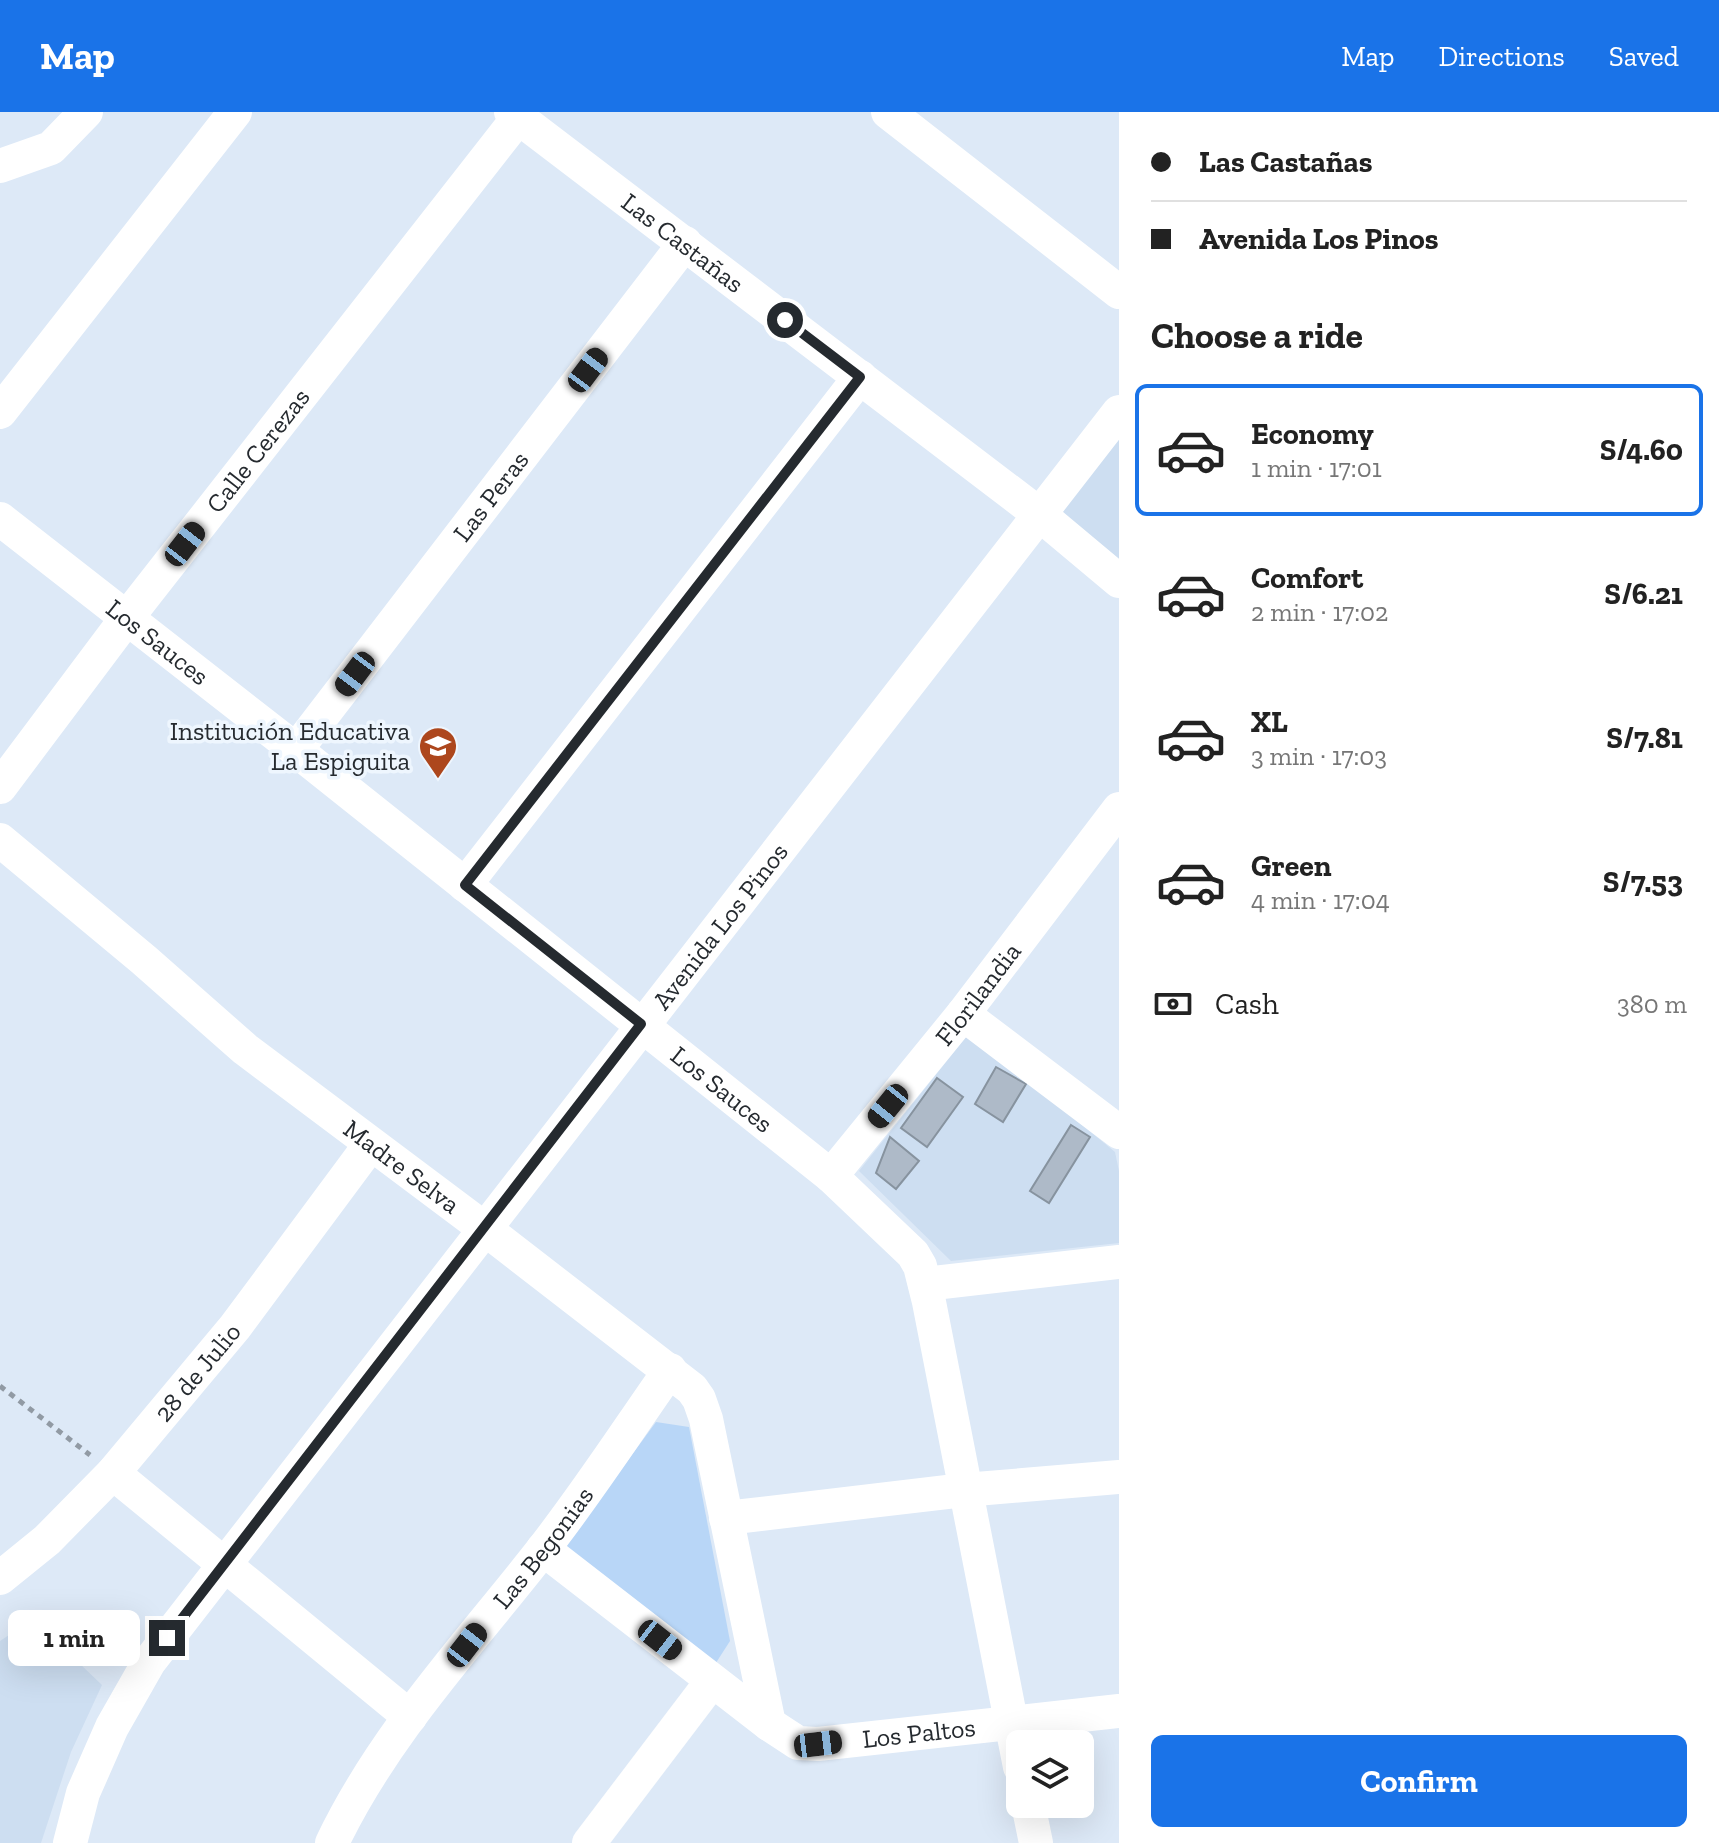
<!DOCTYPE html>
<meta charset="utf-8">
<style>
:root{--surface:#fff;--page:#f6f6f6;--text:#222;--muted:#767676;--line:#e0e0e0;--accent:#1a73e8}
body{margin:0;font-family:"Zilla Slab",serif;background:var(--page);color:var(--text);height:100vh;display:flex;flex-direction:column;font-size:30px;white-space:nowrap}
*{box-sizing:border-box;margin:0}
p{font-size:26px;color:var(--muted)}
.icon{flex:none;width:44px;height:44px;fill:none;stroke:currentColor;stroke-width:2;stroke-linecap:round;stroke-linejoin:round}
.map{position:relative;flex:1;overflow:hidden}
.panel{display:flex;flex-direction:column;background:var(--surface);width:600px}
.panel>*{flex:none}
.top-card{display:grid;align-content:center;height:176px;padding:0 32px;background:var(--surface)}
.buttons{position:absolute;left:1006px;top:1618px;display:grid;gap:16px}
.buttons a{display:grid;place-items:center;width:88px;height:88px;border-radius:12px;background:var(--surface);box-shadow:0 8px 32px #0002;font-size:40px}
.end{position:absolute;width:36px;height:36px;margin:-18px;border:10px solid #252a2f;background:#fff;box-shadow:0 0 0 4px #fff}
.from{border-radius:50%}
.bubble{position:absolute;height:56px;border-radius:12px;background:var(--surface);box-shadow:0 8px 32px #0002;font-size:26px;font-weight:700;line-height:56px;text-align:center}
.car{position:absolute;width:24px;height:48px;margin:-24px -12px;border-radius:10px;box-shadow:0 0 6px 2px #0007;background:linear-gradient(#222 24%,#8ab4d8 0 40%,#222 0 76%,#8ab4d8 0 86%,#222 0)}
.top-card b{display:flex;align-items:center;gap:28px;height:76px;font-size:30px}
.top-card b+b{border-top:2px solid var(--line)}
.top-card i{width:20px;height:20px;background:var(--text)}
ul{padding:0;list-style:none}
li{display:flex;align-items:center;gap:24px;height:132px;margin:0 16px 12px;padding:0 16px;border:4px solid transparent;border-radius:12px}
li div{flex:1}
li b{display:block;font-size:30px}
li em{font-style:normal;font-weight:700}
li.on{border-color:var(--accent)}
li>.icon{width:72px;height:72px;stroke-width:1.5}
h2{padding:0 32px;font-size:36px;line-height:96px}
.pay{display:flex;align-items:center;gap:20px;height:88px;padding:0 32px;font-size:30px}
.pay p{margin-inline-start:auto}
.action{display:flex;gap:16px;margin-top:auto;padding:16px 32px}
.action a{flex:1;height:92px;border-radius:12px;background:var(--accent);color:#fff;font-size:32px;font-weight:700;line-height:92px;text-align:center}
header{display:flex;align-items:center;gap:48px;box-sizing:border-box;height:112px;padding:0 40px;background:var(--accent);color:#fff}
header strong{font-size:38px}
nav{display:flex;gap:44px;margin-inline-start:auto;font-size:28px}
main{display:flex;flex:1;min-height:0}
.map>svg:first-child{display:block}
.built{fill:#cddef1}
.green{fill:#b8d6f7}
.building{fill:#aebac8;stroke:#87939f;stroke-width:2}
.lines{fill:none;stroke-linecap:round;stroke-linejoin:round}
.path{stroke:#919aa4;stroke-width:5;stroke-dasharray:6 6;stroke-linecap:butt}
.minor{stroke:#fff;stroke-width:34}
.route{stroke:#252a2f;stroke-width:10}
.labels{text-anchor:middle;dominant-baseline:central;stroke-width:7;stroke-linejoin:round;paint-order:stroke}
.street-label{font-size:26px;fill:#252a2f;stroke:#eef6fe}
.poi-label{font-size:26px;fill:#252a2f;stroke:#eef6fe;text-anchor:end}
</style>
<header>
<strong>Map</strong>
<nav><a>Map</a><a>Directions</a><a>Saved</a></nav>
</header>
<main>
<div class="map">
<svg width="1119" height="1731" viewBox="0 0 1119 1731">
<rect width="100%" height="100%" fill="#dde9f7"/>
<path class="built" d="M1119,327V451L1058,401Z
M970,920L1115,1040L1119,1059V1131L951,1149L859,1059Z
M33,1507L102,1573L71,1640L41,1731H0V1529Z"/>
<path class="green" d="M656,1310L689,1315L730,1529L712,1557L562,1438Z"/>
<path class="building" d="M996,955L1026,972L1003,1010L975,992Z
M937,966L963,985L927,1035L901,1016Z
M1071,1013L1090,1025L1049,1091L1030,1079Z
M890,1025L919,1049L896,1077L876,1061Z"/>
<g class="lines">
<path class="path" d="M0,1274L90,1343"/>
<g class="minor">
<path id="s1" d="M511,0L1039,402L1119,469"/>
<path d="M888,0L1119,180"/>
<path d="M0,54L51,36L86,0"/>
<path d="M0,300L235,0"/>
<path id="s2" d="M0,407L296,638L831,1064L913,1142L920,1154L929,1190L1020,1655"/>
<path id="s3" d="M296,638L685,131"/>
<path id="s4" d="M0,675L126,507L518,6"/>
<path id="s5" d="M0,728L144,848L245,937L485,1117L692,1277L699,1287L706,1307L769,1612"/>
<path d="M465,773L860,265"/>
<path d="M963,902L1119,1020"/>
<path id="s6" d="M831,1064L963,902L1119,697"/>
<path d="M925,1172L1119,1150"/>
<path d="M113,1361L410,1605"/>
<path d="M726,1406L964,1378L1119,1365"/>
<path id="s7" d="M543,1437L769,1612L798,1631L818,1632L1119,1599"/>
<path id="s8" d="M0,1466L47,1428L113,1361L235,1215L370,1033"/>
<path d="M1028,1692L1036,1731"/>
<path id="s9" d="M70,1731L83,1681L112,1615L149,1550L1119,300"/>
<path id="s10" d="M332,1731C383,1624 467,1534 540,1441C586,1383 627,1319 670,1258"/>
<path d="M589,1731L712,1569"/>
</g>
</g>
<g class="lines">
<path class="route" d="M167,1526L641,912L465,773L860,265L785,208"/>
</g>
<defs>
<symbol id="school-pin" viewBox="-11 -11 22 30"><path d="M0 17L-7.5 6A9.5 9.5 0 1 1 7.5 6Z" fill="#ad471d" stroke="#eef6fe"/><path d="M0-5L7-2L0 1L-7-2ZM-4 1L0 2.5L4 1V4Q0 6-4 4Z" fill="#fff"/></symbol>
</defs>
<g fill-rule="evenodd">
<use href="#school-pin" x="416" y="612" width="44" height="60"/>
</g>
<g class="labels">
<g class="street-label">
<text stroke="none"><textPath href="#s1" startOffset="216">Las Castañas</textPath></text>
<text stroke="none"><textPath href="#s4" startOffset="424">Calle Cerezas</textPath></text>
<text stroke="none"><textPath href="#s3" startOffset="320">Las Peras</textPath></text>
<text stroke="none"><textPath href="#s2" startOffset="200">Los Sauces</textPath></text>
<text stroke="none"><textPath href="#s9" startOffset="1130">Avenida Los Pinos</textPath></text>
<text stroke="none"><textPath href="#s6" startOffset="234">Florilandia</textPath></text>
<text stroke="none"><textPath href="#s2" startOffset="920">Los Sauces</textPath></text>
<text stroke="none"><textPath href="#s5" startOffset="518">Madre Selva</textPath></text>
<text stroke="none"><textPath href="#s8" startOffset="286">28 de Julio</textPath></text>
<text stroke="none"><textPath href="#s10" startOffset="364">Las Begonias</textPath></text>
<text stroke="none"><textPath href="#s7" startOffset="442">Los Paltos</textPath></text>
</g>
<g class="poi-label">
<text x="410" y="619">Institución Educativa<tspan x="410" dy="30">La Espiguita</tspan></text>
</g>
</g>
</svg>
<div class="buttons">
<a><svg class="icon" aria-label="layers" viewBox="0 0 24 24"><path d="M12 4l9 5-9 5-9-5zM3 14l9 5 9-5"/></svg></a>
</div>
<i class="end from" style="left:785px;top:208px"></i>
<i class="end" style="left:167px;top:1526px"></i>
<div class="bubble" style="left:8px;top:1498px;width:132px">1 min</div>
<i class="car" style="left:588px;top:258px;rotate:37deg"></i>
<i class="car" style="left:185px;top:432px;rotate:38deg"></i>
<i class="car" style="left:355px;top:562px;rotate:217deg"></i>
<i class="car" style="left:888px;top:994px;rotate:219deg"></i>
<i class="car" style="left:660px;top:1528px;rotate:128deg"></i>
<i class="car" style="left:467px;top:1533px;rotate:38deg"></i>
<i class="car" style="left:818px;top:1632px;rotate:83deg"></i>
</div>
<section class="panel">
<div class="top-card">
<b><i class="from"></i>Las Castañas</b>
<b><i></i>Avenida Los Pinos</b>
</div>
<h2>Choose a ride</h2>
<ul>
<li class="on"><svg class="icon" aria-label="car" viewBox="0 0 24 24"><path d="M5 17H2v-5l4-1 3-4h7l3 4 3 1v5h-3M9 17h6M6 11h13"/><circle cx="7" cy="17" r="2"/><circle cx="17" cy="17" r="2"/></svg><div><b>Economy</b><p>1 min · 17:01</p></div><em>S/4.60</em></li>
<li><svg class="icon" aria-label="car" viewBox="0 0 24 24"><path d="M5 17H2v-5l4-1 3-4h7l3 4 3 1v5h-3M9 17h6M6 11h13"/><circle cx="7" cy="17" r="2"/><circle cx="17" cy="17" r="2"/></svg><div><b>Comfort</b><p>2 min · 17:02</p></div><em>S/6.21</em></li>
<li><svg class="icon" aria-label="car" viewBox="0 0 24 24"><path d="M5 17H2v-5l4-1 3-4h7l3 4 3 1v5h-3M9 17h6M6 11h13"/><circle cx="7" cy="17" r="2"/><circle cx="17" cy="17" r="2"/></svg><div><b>XL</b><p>3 min · 17:03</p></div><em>S/7.81</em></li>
<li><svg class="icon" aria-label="car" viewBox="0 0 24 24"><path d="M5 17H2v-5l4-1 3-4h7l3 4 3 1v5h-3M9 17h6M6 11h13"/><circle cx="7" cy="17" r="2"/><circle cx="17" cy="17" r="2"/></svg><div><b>Green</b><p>4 min · 17:04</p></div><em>S/7.53</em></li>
</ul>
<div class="pay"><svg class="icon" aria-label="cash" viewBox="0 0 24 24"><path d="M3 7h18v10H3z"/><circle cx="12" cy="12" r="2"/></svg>Cash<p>380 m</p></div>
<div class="action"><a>Confirm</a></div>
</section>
</main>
